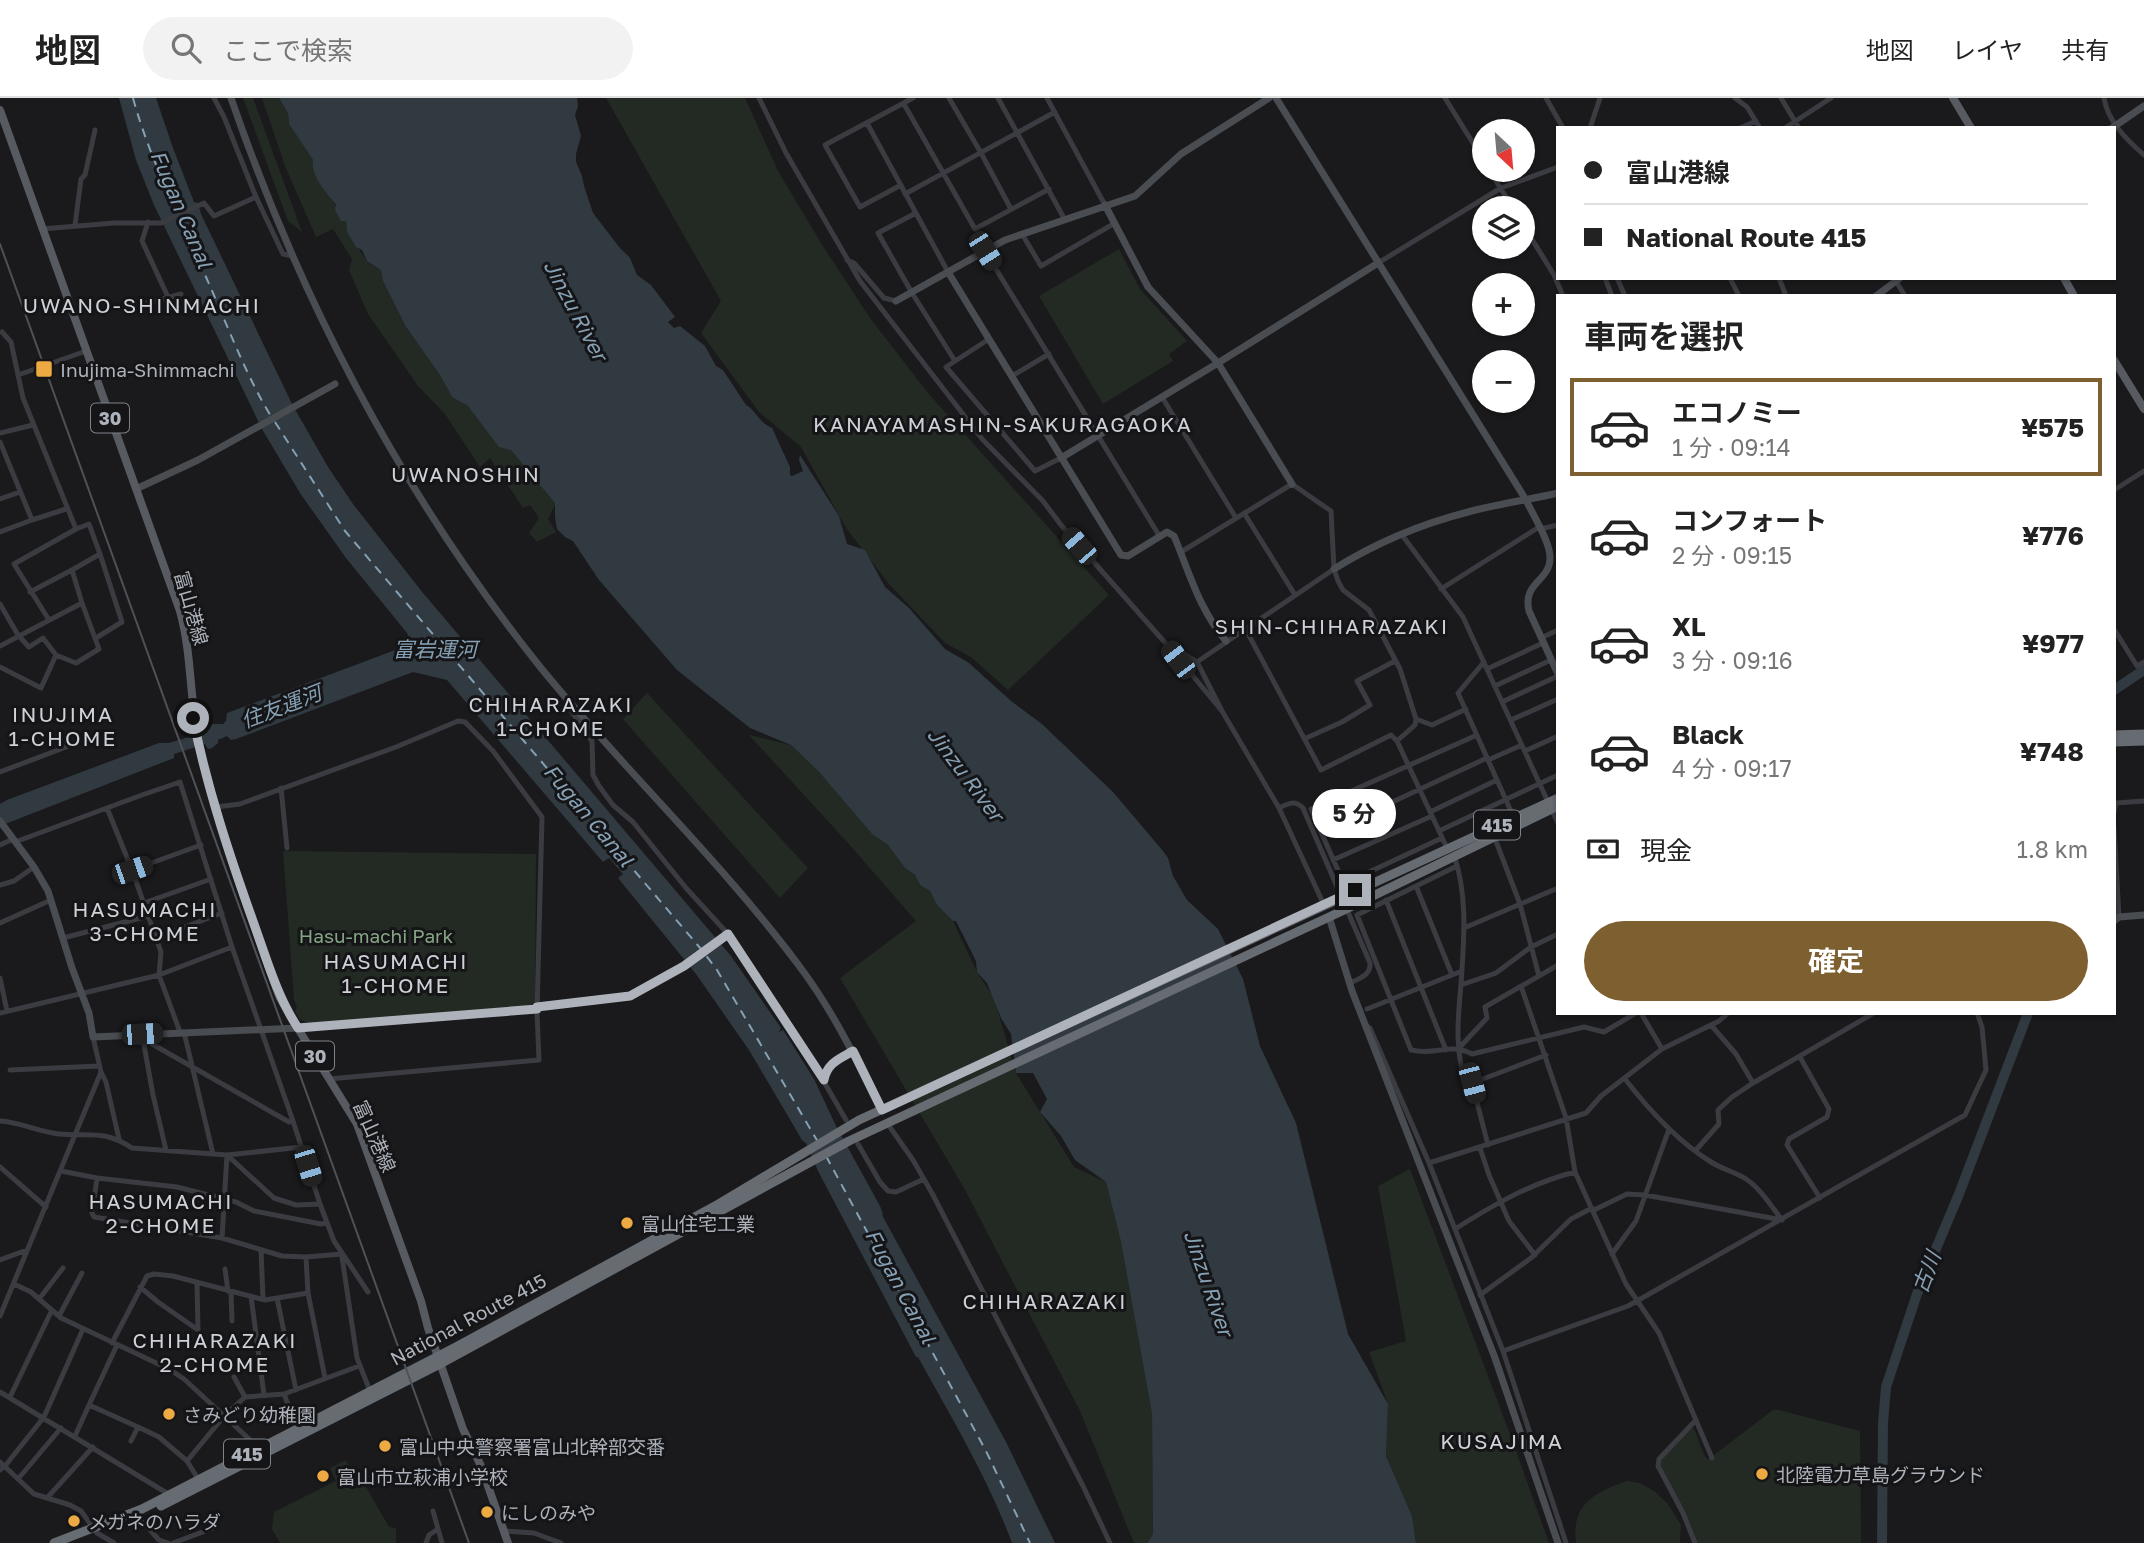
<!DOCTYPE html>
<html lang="ja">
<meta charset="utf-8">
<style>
:root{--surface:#fff;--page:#f2f2f2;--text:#222;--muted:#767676;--line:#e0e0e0;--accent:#7d5f30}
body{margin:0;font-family:"Golos Text","Noto Sans JP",sans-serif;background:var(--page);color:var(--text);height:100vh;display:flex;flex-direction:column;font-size:26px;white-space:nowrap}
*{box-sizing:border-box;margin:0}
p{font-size:23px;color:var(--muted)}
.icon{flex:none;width:38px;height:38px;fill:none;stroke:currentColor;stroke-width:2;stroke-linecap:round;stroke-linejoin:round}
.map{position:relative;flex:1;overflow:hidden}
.panel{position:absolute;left:1556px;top:196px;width:560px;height:721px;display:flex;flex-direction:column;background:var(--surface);border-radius:0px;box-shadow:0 2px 5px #0004}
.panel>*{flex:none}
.hud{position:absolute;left:1556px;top:28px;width:560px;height:154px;border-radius:0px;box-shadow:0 2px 5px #0004;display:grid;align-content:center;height:154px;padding:0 28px;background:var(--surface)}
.needle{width:46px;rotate:154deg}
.controls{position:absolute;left:1472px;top:21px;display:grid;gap:14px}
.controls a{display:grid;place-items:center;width:63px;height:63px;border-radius:50%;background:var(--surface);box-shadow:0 2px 5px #0004;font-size:35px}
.end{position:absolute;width:32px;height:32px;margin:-16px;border:9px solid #adb2bb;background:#111;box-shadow:0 0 0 4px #111}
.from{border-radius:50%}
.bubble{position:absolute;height:49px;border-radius:24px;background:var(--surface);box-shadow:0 2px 5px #0004;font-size:23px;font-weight:700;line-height:49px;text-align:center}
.car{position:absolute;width:21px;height:42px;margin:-21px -10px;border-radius:9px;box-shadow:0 0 5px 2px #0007;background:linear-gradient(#222 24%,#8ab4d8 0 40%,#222 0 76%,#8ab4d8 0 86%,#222 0)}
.hud b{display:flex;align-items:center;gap:24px;height:66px;font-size:26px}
.hud b+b{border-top:2px solid var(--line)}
.hud i{width:18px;height:18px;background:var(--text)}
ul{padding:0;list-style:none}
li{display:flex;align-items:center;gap:21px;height:98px;margin:0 14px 10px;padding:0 14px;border:4px solid transparent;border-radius:0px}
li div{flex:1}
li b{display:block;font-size:26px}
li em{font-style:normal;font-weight:700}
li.active{border-color:var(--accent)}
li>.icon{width:63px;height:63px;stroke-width:1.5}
h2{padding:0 28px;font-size:32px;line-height:84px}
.pay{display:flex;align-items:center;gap:18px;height:77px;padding:0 28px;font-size:26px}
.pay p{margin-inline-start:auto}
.primary-button{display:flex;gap:14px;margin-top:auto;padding:14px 28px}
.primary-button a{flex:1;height:80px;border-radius:42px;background:var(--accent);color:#fff;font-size:28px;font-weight:700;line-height:80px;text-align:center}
header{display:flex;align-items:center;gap:42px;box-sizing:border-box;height:98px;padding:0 35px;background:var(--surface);border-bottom:2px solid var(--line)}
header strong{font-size:33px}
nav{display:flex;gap:38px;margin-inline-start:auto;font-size:24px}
.search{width:490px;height:63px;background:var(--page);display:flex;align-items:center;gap:18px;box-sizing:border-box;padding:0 24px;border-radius:38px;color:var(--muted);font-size:26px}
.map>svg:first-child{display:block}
.green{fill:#222a23}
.water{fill:#303a40}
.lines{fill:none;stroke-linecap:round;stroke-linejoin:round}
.river{stroke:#303a40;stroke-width:10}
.ferry{stroke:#86a1b5;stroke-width:2;stroke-dasharray:9 7;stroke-linecap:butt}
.street{stroke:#3b3c41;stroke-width:5}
.secondary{stroke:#494c51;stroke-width:7}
.primary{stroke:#575a60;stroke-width:8}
.highway{stroke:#676b72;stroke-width:9}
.tram{stroke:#4e5156;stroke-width:2}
.route{stroke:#adb2bb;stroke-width:9}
.poi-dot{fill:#eda942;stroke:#151517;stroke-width:2.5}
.labels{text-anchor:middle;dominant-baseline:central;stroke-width:6;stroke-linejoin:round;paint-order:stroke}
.shield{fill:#151517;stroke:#7f838a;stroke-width:2}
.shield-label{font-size:18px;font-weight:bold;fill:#adb2bb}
.poi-label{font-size:19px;fill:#adb2bb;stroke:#151517;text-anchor:start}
.street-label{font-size:19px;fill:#adb2bb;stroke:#151517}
.park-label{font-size:19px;fill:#85a585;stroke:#151517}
.water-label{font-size:21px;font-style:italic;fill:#86a1b5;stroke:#151517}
.neighbourhood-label{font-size:21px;letter-spacing:2px;fill:#ced1d7;stroke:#151517}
</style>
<header>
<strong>地図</strong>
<div class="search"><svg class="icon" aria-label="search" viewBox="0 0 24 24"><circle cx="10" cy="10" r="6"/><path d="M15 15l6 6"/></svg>ここで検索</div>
<nav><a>地図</a><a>レイヤ</a><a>共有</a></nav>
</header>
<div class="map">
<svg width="2144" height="1445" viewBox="0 0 2144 1445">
<rect width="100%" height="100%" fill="#1a1a1c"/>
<path class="green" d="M243,0H253L302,134L288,123Z
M262,0H279L288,15L289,26L313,62L319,83L346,123L347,134L367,163L381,172L383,183L406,229L440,277L452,299L468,308L511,352L556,405L548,421L556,434L537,444L529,435L539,420L530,407L523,410L490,360L480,369L445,316L418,288L368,216L349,172L352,161L333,131L316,139L285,68Z
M606,0H745L778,73L821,145L870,220L928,295L1109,497L1008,592L971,559L945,545L889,486L846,430L801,349L759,314L701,235L721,203Z
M1119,151L1140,191L1187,243L1169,256L1173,263L1103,306L1039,198Z
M647,595L808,770L780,800L623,621Z
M749,637L791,647L819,674L872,736L887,746L905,770L915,777L920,787L930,793L937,807L953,823L977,874L994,900L1016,975L1074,1069L1106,1084L1121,1144L1152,1316L1153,1436L1147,1445H1134L1080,1313L964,1090L840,880L916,823L848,745Z
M283,753L536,756L535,908L311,926L299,921L295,913L297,910L294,901Z
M1410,1071L1511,1339L1549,1445H1416L1412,1418L1386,1358L1388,1306L1369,1254L1406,1243L1378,1088Z
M1773,1312H1779L1860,1333L1861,1445H1695L1659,1367L1660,1357L1690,1325C1699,1336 1700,1353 1707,1361L1710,1360Z
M346,1362L355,1379L362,1382L389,1429L396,1430V1445H280L272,1431L274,1414L336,1383L330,1370Z
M1627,1383L1640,1385L1654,1393L1668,1406L1681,1427L1680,1445H1576C1571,1406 1595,1394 1627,1383Z"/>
<path class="water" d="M119,0H156L173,50L194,104L198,105L201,116L292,306L328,369L353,406L423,495L731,858L781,930L779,934L783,932L814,981L836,1028L880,1108L883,1116L882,1117L1006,1344L1055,1445H1012C988,1380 951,1319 918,1259H916L818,1073L806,1045L802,1042L749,952L696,876L618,780L623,776L609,760L603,764L447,582L413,574L236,641L231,642L227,638L218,642V645L212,650L208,651L205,646L174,656V660L0,728V706L7,702L159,645H169L202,635L205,628L213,626H223L226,623L227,615L406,548L410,542L407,535L346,460L300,395L262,331L154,107L136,62Z
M279,0H577L578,8L575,17L581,38L576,56V64L582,78L584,88L593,115L620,150L630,160L637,177L651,187L675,219L668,224L674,230L680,228L705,248L716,268L723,272L746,307C758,314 756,322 772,330L790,369V377L792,378L803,373L799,362L800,357L839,418L847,446L865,452L885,489L909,510L945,551L969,565L1011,603L1042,626L1113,694L1163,753L1168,760L1173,778L1187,802L1218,831L1243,881L1260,948L1296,1025L1348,1236L1388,1306L1386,1358L1412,1418L1416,1445H1147L1153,1436L1152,1316L1121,1144L1106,1084L1075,1062L1061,1038L1040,1014L1047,1001L1033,975H1016L1011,936L1001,920L987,885L977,874L976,863L956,823H953L937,807L930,793L920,787L915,777L905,770L887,746L872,736L819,674L791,647L750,630L677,572L599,482L573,443L565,439L557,431L555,419V405L511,352L499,349L468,308L452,299L440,277L406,229L383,183L381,172L367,163L362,152L356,149L347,134L346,123H341L335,112L336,107C326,94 311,79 313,62L289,26L288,15Z"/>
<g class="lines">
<path class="river" d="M2114,592L2144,572
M1882,1445L1883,1325L1886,1289L1917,1196L1959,1096L2028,915"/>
<path class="ferry" d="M133,0C150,62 180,120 206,179C227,226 245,276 272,320
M275,324L345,433L701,851L717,872L818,1044
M826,1058L986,1353L1030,1445"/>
<path class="street" d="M214,0L224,19L256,99
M759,0L786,55L860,183L983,342L1043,403L1061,427L1168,548L1222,613
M949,0L981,55L1011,111
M998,0L1065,122
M1047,0L1105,107
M1445,0L1484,63
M1546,0L1563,30
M1735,0L1747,9L1760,30
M1781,0L1799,30
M2104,0C2108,24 2126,41 2144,57
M904,6L975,131L1049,91
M867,25L948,174
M1590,30L1600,0
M1740,30L1756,23
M1785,30L1831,0
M1489,72L1513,110
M901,87L860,109L825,47L913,0
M905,96L1055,14
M916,115L878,135L912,195L955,263
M148,124L142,143L168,199
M1522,125L1554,177L1563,198
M75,127L81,81L85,77L95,32
M42,131L114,125H161L204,105L214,118L256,99L283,156L292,158
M1022,136L1041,168L1115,125
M985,153L1160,439
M847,162L854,165L884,200L896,203
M1378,165L1501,90L1558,69
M1605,180L1612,198
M1617,180L1625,198
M1730,180L1739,198
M1779,180L1786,198
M1894,180L1905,198
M134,209L181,196
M989,241L946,269L1035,373L1061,360
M18,277L86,253
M1012,278L1049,256
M1162,299L1236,420
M0,335L33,327
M0,344L32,422L0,434
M2114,392L2144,373
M0,401L20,394
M1244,415L1295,497
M32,422L66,411
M1540,431L1558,427
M1402,437L1463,519L1548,704
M1181,454L1292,386L1331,413L1334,471L1338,483L1343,492L1369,512L1400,571L1416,621L1415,627L1397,643L1447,750
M1441,491L1539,429
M30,494L72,472
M0,506L18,537L29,549L43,540L56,557L41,590L0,569
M49,522L14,466L76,431
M1245,530L1321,672L1391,637L1397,643
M2114,531L2137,568L2144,564
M96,540L122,524L100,456
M1541,540L1558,532
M0,548L82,505L72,472L100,456L89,426L76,431L23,300L11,244L2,234
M1168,548L1174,550L1197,564L1222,613L1279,710L1324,807
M56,557L76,565L99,551L82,505
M1197,564L1334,471
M1484,564L1458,595L1514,720
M1487,571L1543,545
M1495,588L1551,562
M1502,604L1558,578
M572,606L570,611L592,643L593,677L599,688L613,707L633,724L686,790L728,836L812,963L846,1022
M1416,621L1432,627L1466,611
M1511,622L1558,601
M1304,641L1342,624L1370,607L1357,583L1395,563
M1525,653L1558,638
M1488,662L1522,647
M0,674L66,649
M281,690L287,750
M216,709L240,706L396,649L458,623L465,624L493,653L542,719L537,914L539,962L329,981
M107,710L132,772L161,854L159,877L180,934
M1279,710C1289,705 1295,702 1303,710L1370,865C1371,877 1360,880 1350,885
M1551,711L1558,725
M1430,714L1497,682
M2114,715L2116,705L2144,703
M1345,726L1487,660
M2114,729L2119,819
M1439,733L1558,677
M1494,738L1520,806L1539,878
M15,744L142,697L180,684L232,849L293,1023
M0,747L13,741
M1454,757C1468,798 1464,843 1461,886C1458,919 1454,955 1467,987L1546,957
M1333,762L1432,718
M1457,768L1357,817L1411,952C1436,958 1449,944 1472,956L1584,929L1604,934L1636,915
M132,772L201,747
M1344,786L1311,711L1477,637
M0,787L14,783L34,769
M1416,788L1452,877
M1337,789L1442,740
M1386,802L1446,952
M144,805L211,781
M0,825L51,802
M1464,830L1558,790
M63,840L148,818
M156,840L222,815
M0,880L7,913
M1461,887L1496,875L1531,849L1558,836
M1521,888L1566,1020L1575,1074L1626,1186L1659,1235L1712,1360
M537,909L630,898L684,868L728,836
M1367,911L1462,873
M0,915L159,877L232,849
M1641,915L1662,951
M1367,928L1370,930L1429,1065L1503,1253L1628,1208L1965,1017L1986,972L1982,929L1977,915
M298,930L537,911
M184,934L213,1056
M142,936L153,997L166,1052
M152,946L289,1024L293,1023L320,1106L334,1143L368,1194
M1459,950L1487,920L1485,909L1558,867
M1800,959L1829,1011L1827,1019L1789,1041L1787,1047L1820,1100
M10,972L99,968
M101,974L106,984L119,1041
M1625,981C1649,1012 1677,1043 1711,1064C1722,1071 1735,1074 1746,1081C1761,1091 1771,1108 1782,1122
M824,982C827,965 839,961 853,953
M1472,985L1488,1047
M1753,985L1874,915
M0,1023C20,1024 39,1034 59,1036C90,1039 103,1031 132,1050L227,1057L302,1049
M887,1025L913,1062L933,1097L1083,1388L1110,1445
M858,1046L880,1084L888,1093L896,1094L924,1081
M1480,1050L1489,1077L1509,1123L1535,1157
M1696,1052L1719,1026L1718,1012L1732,999L1753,985L1736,956L1711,927
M227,1057L274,1100L296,1107L320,1106
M1429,1065L1586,1015L1601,998L1662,951L1719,923L1728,915
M0,1069L46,1109
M61,1073L97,1080L177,1089L236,1104L254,1113L321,1126L327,1125
M97,1080L92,1115L94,1119L222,1140L282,1158L306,1159
M1594,1112L1627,1096L1645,1097L1782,1122
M1455,1131C1493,1107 1531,1085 1575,1074
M222,1140L227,1057
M261,1152L263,1201
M1612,1156L1636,1123L1669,1031
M342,1159L357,1260L370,1293
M0,1162L27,1152
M225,1171L228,1193
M14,1186L31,1194L61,1220L169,1271L184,1281L261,1352
M140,1189L158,1204L198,1232L197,1184
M231,1194L232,1223
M308,1195L325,1280
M1480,1197L1531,1160L1571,1121L1592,1110
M251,1198L264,1297
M277,1200L296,1292
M39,1201L63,1170
M0,1218L101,974L93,939
M59,1218L82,1175
M112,1245L147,1178L154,1176L173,1178L265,1202L308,1195L306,1159L342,1156
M117,1247L89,1307L138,1329L131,1343
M1503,1253L1566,1445
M0,1294L170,1397
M10,1299L52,1212
M245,1299L284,1296
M138,1329L159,1339L187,1363L225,1317L245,1299L234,1279
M298,1333L284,1296L359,1268
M75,1338L89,1307
M187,1363L200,1384
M0,1364L34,1396L70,1407L81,1413L97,1435L114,1445
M0,1372L5,1368L44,1319L83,1231
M18,1381L61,1330
M47,1400L93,1349
M433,1413L442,1445
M134,1414L159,1442L168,1445
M505,1433L534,1435L561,1445
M173,1445L216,1429
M426,1445L429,1437L438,1431
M1695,1445L1683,1415L1658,1368L1659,1361L1696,1322"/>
<path class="secondary" d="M231,0C302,206 404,399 541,570C624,672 721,763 800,869C833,913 857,963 882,1011
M1276,0L1526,402C1533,417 1550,444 1550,459C1551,483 1522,484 1529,513L1558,576
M2112,30L2144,8
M1105,107L1148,189L1218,265L1292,386
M948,174L1121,457L1128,458L1167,434L1174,438C1190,476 1199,511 1226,543
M1876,198L1900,180
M896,203L1005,142L1135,98L1181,56L1269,0
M1061,360L1218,265L1378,165
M136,391L198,362L335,286
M1334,471C1374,446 1421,426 1468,414C1497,406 1528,402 1558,395
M0,723L34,769L48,793L72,870L89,915L93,939L298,930
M1329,819L1352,893L1495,1260L1558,1445
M2114,823L2119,819L2144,817"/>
<path class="primary" d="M1953,0L1971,30
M0,12L180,513C193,560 189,608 201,655C221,738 251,818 279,898L289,916L357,1026L421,1203L428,1230L463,1331L481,1368L508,1445
M2064,180L2074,198
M2114,262L2144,311"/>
<path class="highway" d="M2114,637L2144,636
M2114,644L2144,643
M161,1408L440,1266L849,1043L1342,813L1558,708
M54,1445L142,1411L454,1250L715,1108L859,1022L1558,700"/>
<path class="tram" d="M0,146L469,1445"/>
</g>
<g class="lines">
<path class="route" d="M193,620C207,690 230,759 254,826C267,862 277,898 298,930L537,911V909L630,898L684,868L728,836L824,982C827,965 839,961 853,953L882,1012L1355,792"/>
</g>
<g class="poi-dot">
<rect x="35" y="262" width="18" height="18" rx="3.5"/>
<circle cx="627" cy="1125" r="7"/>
<circle cx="169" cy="1316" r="7"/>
<circle cx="385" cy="1348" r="7"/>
<circle cx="1762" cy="1376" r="7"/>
<circle cx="323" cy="1378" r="7"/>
<circle cx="487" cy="1414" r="7"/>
<circle cx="74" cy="1423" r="7"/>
</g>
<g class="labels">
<g class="shield">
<rect x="91" y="305.5" width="38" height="29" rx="5"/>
<rect x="1474" y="712.5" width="46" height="29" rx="5"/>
<rect x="296" y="943.5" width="38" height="29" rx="5"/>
<rect x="224" y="1341.5" width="46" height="29" rx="5"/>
</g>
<g class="shield-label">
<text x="110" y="320">30</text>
<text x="1497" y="727">415</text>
<text x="315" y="958">30</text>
<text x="247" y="1356">415</text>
</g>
<g class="poi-label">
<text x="60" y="271">Inujima-Shimmachi</text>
<text x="641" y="1125">富山住宅工業</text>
<text x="183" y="1316">さみどり幼稚園</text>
<text x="399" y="1348">富山中央警察署富山北幹部交番</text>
<text x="1776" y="1376">北陸電力草島グラウンド</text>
<text x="337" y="1378">富山市立萩浦小学校</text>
<text x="501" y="1414">にしのみや</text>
<text x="88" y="1423">メガネのハラダ</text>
</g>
<g class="street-label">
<text transform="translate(192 510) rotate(74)">富山港線</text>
<text transform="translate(375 1038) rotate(66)">富山港線</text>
<text transform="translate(468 1221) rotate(-28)">National Route 415</text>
</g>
<g class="park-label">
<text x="376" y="837">Hasu-machi Park</text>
</g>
<g class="water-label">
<text transform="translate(182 111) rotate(67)">Fugan Canal</text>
<text transform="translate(576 212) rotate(62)">Jinzu River</text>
<text x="435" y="551">富岩運河</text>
<text transform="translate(281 608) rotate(-21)">住友運河</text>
<text transform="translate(966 676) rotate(53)">Jinzu River</text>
<text transform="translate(589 717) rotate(50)">Fugan Canal</text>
<text transform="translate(1926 1174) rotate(-69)">古川</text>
<text transform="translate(1209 1185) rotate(71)">Jinzu River</text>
<text transform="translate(901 1188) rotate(62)">Fugan Canal</text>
</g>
<g class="neighbourhood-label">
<text x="142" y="207">UWANO-SHINMACHI</text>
<text x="1003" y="326">KANAYAMASHIN-SAKURAGAOKA</text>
<text x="466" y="376">UWANOSHIN</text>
<text x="1332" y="528">SHIN-CHIHARAZAKI</text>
<text x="551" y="606">CHIHARAZAKI<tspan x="551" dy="24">1-CHOME</tspan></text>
<text x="63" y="616">INUJIMA<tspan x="63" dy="24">1-CHOME</tspan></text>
<text x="145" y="811">HASUMACHI<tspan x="145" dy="24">3-CHOME</tspan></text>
<text x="396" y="863">HASUMACHI<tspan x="396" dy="24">1-CHOME</tspan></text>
<text x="161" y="1103">HASUMACHI<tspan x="161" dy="24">2-CHOME</tspan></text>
<text x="1045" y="1203">CHIHARAZAKI</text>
<text x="215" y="1242">CHIHARAZAKI<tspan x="215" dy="24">2-CHOME</tspan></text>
<text x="1502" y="1343">KUSAJIMA</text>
</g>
</g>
</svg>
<div class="controls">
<a><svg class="needle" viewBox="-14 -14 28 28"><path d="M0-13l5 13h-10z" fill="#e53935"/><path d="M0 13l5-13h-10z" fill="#767676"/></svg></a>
<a><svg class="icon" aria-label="layers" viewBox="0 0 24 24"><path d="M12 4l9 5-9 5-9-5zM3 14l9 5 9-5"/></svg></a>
<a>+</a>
<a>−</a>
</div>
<i class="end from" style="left:193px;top:620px"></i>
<i class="end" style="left:1355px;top:792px"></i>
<div class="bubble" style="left:1312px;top:691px;width:84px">5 分</div>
<i class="car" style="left:985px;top:153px;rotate:148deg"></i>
<i class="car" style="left:1079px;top:448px;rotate:319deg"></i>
<i class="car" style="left:1178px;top:562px;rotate:323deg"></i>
<i class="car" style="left:132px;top:772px;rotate:71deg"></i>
<i class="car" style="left:142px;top:936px;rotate:87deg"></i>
<i class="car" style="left:1472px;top:985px;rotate:165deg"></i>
<i class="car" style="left:308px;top:1068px;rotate:163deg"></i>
<div class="hud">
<b><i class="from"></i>富山港線</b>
<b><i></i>National Route 415</b>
</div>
<section class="panel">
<h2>車両を選択</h2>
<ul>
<li class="active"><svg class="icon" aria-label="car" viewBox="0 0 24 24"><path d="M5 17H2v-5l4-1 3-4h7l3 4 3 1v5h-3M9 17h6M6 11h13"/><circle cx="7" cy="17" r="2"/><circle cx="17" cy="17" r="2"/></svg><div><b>エコノミー</b><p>1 分 · 09:14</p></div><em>¥575</em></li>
<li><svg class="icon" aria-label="car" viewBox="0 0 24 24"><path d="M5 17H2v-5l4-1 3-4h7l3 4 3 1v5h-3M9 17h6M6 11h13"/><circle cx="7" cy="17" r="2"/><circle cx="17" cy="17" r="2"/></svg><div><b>コンフォート</b><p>2 分 · 09:15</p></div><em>¥776</em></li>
<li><svg class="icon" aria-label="car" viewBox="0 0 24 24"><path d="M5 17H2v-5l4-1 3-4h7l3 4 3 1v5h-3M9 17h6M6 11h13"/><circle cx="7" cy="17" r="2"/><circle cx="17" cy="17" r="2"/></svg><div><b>XL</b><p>3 分 · 09:16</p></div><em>¥977</em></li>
<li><svg class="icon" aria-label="car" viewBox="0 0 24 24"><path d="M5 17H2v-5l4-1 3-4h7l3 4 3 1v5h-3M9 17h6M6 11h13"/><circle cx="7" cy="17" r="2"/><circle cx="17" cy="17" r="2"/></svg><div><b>Black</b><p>4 分 · 09:17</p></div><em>¥748</em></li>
</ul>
<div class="pay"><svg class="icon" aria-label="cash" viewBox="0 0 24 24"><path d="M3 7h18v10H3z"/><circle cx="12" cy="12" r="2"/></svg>現金<p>1.8 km</p></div>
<div class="primary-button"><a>確定</a></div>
</section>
</div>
